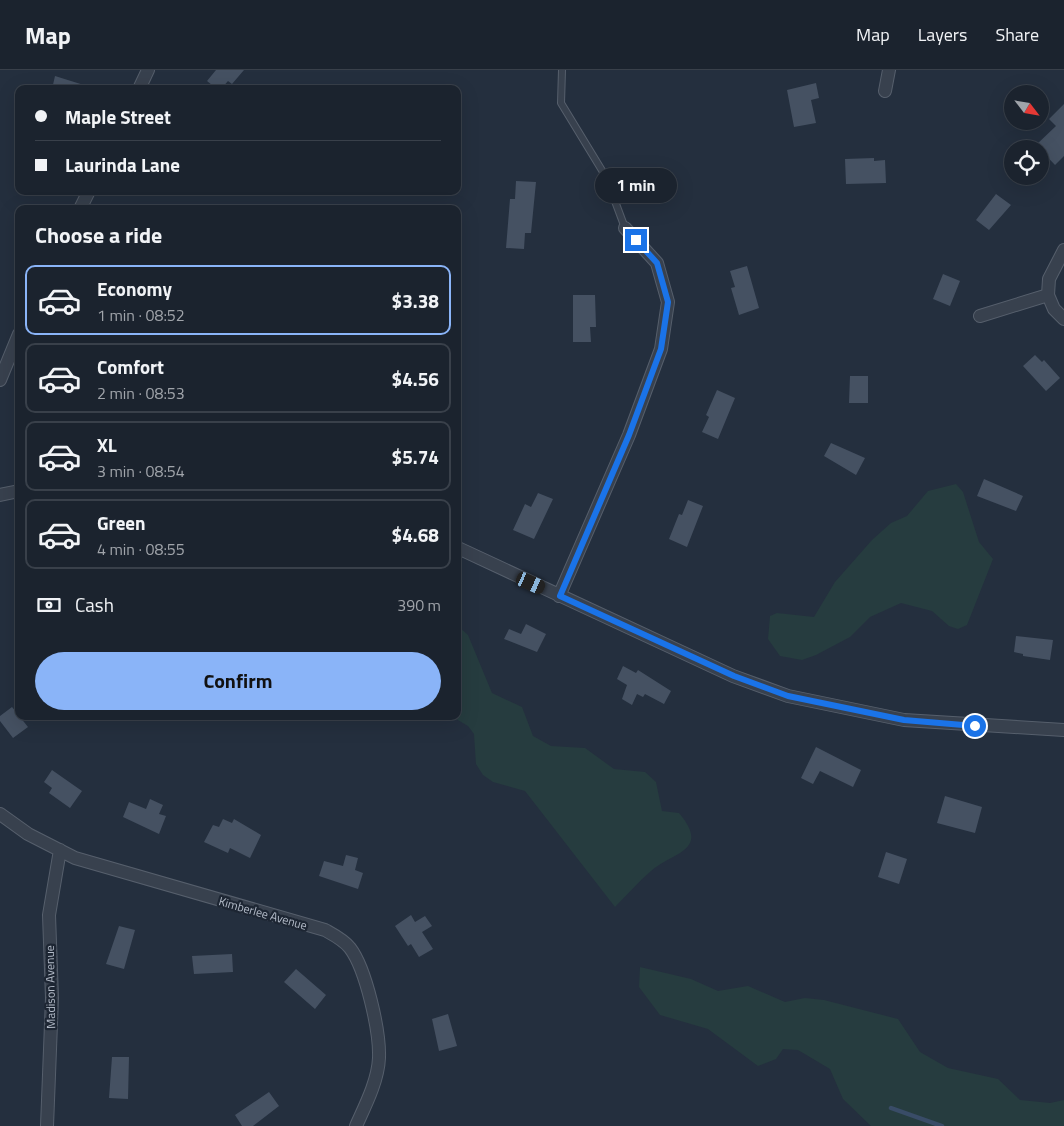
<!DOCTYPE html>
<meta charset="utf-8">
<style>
:root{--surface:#1b232e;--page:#242b36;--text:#f1f3f6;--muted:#a0a4aa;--line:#39404a;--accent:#8ab4f8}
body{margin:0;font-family:"Titillium Web",sans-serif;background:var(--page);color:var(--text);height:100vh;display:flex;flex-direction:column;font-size:19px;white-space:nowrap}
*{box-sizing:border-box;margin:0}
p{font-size:16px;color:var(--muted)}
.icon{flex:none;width:28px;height:28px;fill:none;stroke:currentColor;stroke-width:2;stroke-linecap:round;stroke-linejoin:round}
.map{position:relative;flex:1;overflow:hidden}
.panel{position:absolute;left:15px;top:135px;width:446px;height:515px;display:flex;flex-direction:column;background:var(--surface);border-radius:10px;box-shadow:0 5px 20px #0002,0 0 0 1px var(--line)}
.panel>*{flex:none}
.banner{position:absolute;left:15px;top:15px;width:446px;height:110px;border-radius:10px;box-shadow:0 5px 20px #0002,0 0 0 1px var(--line);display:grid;align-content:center;height:110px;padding:0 20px;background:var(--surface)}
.needle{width:32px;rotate:121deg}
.tools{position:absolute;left:1004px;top:15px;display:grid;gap:10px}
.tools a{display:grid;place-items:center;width:45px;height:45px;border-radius:50%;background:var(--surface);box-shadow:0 5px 20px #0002,0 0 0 1px var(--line);font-size:25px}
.end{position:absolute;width:22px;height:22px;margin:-11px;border:6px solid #1a73e8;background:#fff;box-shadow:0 0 0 2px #fff}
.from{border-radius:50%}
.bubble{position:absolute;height:35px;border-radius:18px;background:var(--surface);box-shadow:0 5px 20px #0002,0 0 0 1px var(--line);font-size:16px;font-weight:700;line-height:35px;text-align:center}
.car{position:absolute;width:15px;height:30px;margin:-15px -8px;border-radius:6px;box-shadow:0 0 4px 1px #0007;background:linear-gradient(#222 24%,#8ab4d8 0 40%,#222 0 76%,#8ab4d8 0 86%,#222 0)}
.banner b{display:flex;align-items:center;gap:18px;height:48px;font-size:19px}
.banner b+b{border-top:1px solid var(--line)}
.banner i{width:12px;height:12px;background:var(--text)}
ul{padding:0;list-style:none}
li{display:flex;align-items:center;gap:15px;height:70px;margin:0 10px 8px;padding:0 10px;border:2px solid var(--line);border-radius:10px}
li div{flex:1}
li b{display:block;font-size:19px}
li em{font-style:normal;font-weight:700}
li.active{border-color:var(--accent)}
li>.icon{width:45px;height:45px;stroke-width:1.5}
h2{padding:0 20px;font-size:22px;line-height:60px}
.pay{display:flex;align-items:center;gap:12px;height:55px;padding:0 20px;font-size:19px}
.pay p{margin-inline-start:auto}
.primary-button{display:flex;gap:10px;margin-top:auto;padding:10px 20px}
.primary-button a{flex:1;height:58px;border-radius:30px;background:var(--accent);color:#111;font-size:20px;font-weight:700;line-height:58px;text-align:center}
header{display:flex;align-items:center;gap:30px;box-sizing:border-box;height:70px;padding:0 25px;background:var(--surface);border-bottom:1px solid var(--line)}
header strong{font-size:24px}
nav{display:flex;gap:28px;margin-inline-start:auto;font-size:18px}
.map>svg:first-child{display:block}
.green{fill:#263c3f}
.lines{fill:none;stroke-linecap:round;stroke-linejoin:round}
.stream{stroke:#394c67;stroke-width:4.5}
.building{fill:#455162}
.lane-casing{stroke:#565f6c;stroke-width:8}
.street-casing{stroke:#565f6c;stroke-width:14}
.lane{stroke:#38414e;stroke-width:6}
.street{stroke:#38414e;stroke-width:12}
.route{stroke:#1a73e8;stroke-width:6}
.labels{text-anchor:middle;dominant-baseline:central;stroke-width:4.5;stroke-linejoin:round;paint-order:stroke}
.street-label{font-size:12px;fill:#b4bcc9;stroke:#1d2633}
</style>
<header>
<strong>Map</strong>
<nav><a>Map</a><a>Layers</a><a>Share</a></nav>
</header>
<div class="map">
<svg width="1064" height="1056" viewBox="0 0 1064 1056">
<rect width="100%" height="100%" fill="#242f3e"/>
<path class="green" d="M956,414L963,422L979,472L993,489L967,555L958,559L949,556L932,541L901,533L870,547L850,567L816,585L802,590L780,586L768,569L770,546L777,543L814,547L835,512L872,470L891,453L907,446L928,421Z
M458,556L468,565L492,623L522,637L533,666L551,676L585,678L614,699L645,702L656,712L662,741L679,743C711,781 673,782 651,801C638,812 627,825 615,837L525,721L493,712L483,705L476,694L474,664L468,656L451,646H458Z
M640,897L691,909L718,921L748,916L785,932L805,928L824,930L898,949L920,982L948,998L998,1009L1020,1030L1050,1033L1064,1030V1056H871L843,1029L830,999L798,980L783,979L776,989L758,996L708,959L660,945L639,917Z"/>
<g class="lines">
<path class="stream" d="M891,1038L942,1056"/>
</g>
<path class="building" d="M216,0H244L232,14L228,11L221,19H217L207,11Z
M55,6L87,16V19H52Z
M816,13L819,28L811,30L816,53L794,57L787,20Z
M1064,34V86L1055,95L1036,75L1056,56L1049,49Z
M874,88V91L885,90L886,113L846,114L845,89Z
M516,111L536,112L531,163H525L524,179L506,178L510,129H515Z
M996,124L1011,135L989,160L976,150Z
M747,196L759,238L739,245L731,218L735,217L730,201Z
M943,204L960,211L950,236L933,229Z
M573,225H595L596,257H590L591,272H573Z
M1035,285L1042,292L1044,290L1060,308L1046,321L1023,296Z
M850,306H868V333H849Z
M717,320L735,328L718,369L702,362L709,347L706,345Z
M831,373L865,388L856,405L824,386Z
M984,409L1023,426L1016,441L977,426Z
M538,423L553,429L534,469L513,460L525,434L531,437Z
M688,430L703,436L687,477L669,469L679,444L682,445Z
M526,554L546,564L537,582L504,569L509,559L521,564Z
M1016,566L1053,570L1050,590L1023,586V584L1014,582Z
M623,596L636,603L638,600L671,621L664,634L645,624L643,627L637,624L632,635L622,629L627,615L617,609Z
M12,637L28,657L13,668L0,651V646Z
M816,677L861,700L853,717L820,701L813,714L801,708Z
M52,700L82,721L70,738L49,723L52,718L44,712Z
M945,726L982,737L975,763L937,753Z
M150,729L163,735L159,744L166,746L159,764L123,747L129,732L146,739Z
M223,749L232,753L234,749L261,765L250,788L230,778L228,783L204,772L213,755L219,757Z
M886,782L907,789L899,814L878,807Z
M346,785L358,788L355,800L363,803L358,819L319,806L324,791L343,796Z
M411,845L415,852L425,846L432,856L422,862L433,879L419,887L411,874L408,876L395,856Z
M119,856L135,860L124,899L106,894Z
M232,884L233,902L194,904L192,886Z
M296,899L326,925L315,939L284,912Z
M448,944L457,976L439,981L432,949Z
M112,987H129L128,1029L109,1028Z
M269,1022L279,1036L253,1056H242L235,1045Z"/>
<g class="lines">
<defs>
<path id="lane" d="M562,0L561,33L606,107L625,158"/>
<path id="street" d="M139,19L148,0
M885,21L889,0
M80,139L89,121
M1048,225L1054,239L1064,249
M980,246L1048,225L1049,209L1064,180
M0,310L19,264
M0,425L19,421
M458,478L733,606L788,626L904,650L1064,660
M559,526L629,365L661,279L668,232L657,193L625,158
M0,744L28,764L75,788L325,860C334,865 344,870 350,878C366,899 380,961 379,988C378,1011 365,1036 356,1056
M47,1056L52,928L49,845L60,780"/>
</defs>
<use href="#lane" class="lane-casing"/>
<use href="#street" class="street-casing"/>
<use href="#lane" class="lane"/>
<use href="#street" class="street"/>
</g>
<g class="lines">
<path class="route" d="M636,170L657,193L668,232L661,279L629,365L560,526L734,606L788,626L904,650L975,656"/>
</g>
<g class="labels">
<g class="street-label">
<text transform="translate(263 843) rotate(16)">Kimberlee Avenue</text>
<text transform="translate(50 917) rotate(-91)">Madison Avenue</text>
</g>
</g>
</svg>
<div class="tools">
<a><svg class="needle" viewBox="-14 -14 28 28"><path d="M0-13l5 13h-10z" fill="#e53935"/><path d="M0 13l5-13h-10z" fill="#a0a4aa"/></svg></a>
<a><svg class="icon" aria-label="locate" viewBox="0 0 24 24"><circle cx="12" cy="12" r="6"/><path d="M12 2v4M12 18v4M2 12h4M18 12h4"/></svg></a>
</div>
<i class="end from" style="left:975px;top:656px"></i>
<i class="end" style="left:636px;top:170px"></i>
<div class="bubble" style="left:595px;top:98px;width:82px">1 min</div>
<i class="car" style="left:531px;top:513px;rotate:114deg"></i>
<div class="banner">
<b><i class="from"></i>Maple Street</b>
<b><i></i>Laurinda Lane</b>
</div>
<section class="panel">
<h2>Choose a ride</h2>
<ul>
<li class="active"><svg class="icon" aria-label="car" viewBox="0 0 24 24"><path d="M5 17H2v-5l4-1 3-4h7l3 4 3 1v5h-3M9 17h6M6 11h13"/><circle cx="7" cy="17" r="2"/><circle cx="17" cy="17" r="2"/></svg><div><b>Economy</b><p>1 min · 08:52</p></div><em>$3.38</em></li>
<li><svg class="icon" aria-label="car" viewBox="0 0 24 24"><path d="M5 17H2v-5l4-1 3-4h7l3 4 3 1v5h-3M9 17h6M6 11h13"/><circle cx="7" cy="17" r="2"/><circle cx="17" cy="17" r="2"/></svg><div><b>Comfort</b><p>2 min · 08:53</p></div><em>$4.56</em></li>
<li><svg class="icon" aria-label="car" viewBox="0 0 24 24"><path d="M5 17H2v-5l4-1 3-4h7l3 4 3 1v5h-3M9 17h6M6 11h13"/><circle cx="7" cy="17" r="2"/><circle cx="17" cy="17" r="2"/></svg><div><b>XL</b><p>3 min · 08:54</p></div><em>$5.74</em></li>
<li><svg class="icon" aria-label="car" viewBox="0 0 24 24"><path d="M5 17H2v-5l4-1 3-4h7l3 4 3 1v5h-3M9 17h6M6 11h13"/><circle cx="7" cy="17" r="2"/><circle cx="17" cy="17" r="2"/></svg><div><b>Green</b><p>4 min · 08:55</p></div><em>$4.68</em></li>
</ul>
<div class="pay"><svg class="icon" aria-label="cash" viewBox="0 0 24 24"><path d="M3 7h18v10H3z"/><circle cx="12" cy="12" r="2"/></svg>Cash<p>390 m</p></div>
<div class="primary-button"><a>Confirm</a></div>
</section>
</div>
